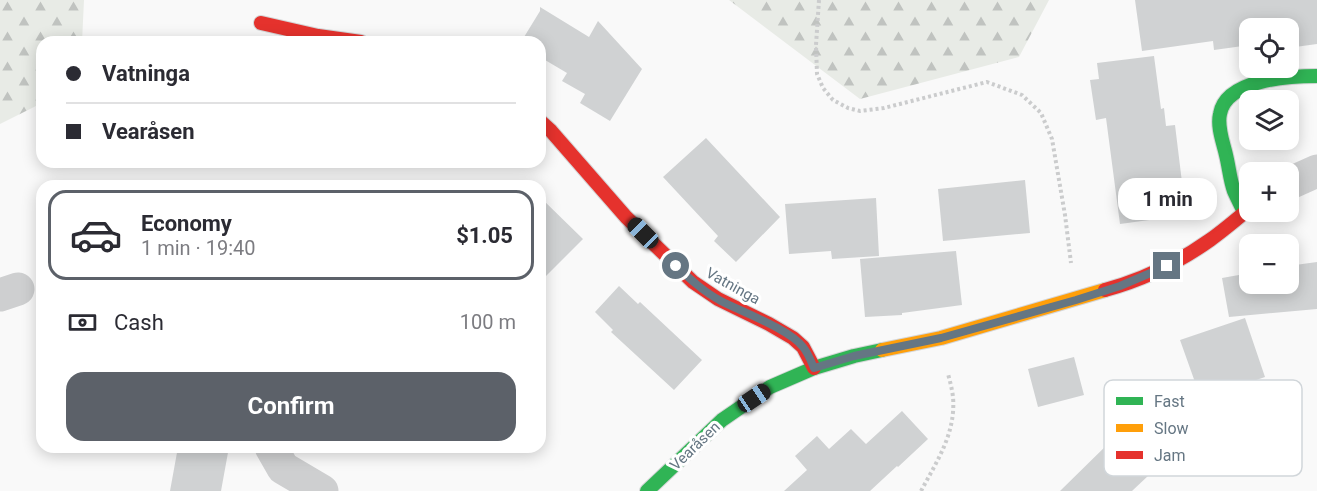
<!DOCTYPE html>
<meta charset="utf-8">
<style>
:root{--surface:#fff;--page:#f2f2f3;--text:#2b2b33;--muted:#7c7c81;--line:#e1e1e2;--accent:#5c6169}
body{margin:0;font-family:Roboto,sans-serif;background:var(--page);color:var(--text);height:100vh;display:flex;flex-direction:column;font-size:22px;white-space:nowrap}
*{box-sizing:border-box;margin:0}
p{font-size:20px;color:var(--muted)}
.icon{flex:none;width:33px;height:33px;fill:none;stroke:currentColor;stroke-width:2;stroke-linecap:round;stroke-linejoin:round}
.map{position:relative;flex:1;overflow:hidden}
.sheet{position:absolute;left:36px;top:180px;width:510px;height:273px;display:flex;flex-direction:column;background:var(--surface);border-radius:18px;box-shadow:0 3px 15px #0003}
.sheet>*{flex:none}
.hud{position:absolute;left:36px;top:36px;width:510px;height:132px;border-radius:18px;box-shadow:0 3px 15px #0003;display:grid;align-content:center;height:132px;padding:0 30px;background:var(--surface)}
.fabs{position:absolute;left:1239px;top:18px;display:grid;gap:12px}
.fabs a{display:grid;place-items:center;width:60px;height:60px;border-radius:12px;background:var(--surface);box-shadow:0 3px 15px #0003;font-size:30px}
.end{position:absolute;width:27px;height:27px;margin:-14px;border:8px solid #657683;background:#fff;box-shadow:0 0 0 3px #fff}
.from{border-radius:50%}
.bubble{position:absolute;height:42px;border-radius:18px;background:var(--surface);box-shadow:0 3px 15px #0003;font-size:20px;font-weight:700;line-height:42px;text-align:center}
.car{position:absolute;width:18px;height:36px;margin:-18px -9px;border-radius:8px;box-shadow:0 0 4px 2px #0007;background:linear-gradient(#222 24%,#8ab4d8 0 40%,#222 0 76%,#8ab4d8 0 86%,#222 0)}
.hud b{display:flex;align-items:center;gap:21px;height:57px;font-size:22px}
.hud b+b{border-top:2px solid var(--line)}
.hud i{width:15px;height:15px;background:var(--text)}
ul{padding:10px 0 0;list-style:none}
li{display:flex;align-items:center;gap:18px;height:90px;margin:0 12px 9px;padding:0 18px;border:3px solid transparent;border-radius:18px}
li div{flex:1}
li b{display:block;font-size:22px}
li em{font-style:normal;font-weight:700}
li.selected{border-color:var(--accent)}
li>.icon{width:54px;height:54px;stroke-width:1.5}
.pay{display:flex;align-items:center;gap:15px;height:66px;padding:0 30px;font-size:22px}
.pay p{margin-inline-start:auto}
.button{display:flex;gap:12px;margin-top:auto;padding:12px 30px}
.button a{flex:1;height:69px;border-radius:18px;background:var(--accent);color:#fff;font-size:24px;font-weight:700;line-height:69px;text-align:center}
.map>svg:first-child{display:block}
.forest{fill:url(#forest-firs)}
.building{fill:#d0d2d3}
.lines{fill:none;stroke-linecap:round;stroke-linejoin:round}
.fast-casing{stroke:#d5d6d7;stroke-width:16}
.slow-casing{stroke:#d5d6d7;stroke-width:16}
.jam-casing{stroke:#d5d6d7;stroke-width:16}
.path{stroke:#cbcccd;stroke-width:4;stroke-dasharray:3 3;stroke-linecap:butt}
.street{stroke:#cecfd0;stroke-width:33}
.fast{stroke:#30b455;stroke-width:14}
.slow{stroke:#ff9f0a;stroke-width:14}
.jam{stroke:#e5322d;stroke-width:14}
.route{stroke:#657683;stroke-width:8}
.labels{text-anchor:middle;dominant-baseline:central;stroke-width:6;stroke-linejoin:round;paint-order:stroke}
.street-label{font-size:15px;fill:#657683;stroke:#fff}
.key{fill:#fff;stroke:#d1d6da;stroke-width:1.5}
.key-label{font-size:16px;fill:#657683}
</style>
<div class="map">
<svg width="1317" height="491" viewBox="0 0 1317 491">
<defs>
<pattern id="forest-firs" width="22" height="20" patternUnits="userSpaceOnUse" patternTransform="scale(1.5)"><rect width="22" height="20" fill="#e8ebe6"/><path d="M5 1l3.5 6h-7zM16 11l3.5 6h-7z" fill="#c0c3c0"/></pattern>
</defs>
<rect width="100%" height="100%" fill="#f9f9f9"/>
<path class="forest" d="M0,0H84L82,42H42V103L0,124Z
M729,0H1049L1019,57L860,99Z"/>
<path class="building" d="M1135,0H1317V44L1288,48V28H1250V45L1214,50L1213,41L1142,51Z
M540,7L589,37L598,21L642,69L610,121L580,103L585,94L562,81L567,73L540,57V42H521L540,11Z
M1154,56L1161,109L1164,108L1166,126L1175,125L1186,215L1120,224L1106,118L1096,120L1090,80L1099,79L1097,63Z
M706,138L780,217L736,262L714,241L718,236L663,177Z
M1025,180L1030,233L943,241L938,189Z
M540,197L583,239L540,282Z
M876,198L879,256L832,259L831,251L789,254L785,204Z
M956,251L962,305L902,313V315L865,317L860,259Z
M1317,262V309L1229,317L1222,278L1250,273V284H1288V266Z
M619,286L638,304L640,302L702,360L674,390L611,332L613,330L595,312Z
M1245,318L1265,377L1201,399L1180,340Z
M1074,357L1084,395L1038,407L1028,369Z
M902,411L928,439L898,467L897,466L870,491H784L807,470L795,456L817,436L829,449L851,429L866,444Z
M1114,438L1149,475L1132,491H1060Z
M178,447H229L221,491H170Z"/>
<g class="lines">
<defs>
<path id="fast" d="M1244,212C1241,205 1237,198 1234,191C1230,180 1229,167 1226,155C1223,142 1217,127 1220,114C1226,79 1290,76 1317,76
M647,491L722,420L770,387L814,368L854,356L882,350"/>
<path id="slow" d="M882,350L941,338L1105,290"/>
<path id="jam" d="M261,23L318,36L361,42
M540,121L551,131L626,217L693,282L718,299L769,324L793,338L803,347L814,368
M1105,290C1142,280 1179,262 1210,240C1224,230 1237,219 1250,208"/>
</defs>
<use href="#fast" class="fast-casing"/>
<use href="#slow" class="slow-casing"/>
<use href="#jam" class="jam-casing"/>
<path class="path" d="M819,0L816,45L817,74L823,88L833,100L848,108L860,111L884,108L987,82L1022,95L1041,113L1052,139L1065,215L1071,263
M921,491C937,461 956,433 953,397C952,389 950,381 948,374"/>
<path class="street" d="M1288,184L1317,171
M0,295L18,289
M271,447L283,468L322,491"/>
<use href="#fast" class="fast"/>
<use href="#slow" class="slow"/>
<use href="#jam" class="jam"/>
</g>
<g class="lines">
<path class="route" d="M676,266C690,279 704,292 721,301C742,312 789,329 803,347C808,353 811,361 814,368L854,356L941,338L1076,300L1120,286L1167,266"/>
</g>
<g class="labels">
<g class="street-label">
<text transform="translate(733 286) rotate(29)">Vatninga</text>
<text transform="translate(695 446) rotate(-44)">Vearåsen</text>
</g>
</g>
<rect x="1104" y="380" width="198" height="96" rx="9" class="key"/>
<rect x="1116" y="397" width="27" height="8" fill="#30b455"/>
<rect x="1116" y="424" width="27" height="8" fill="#ff9f0a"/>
<rect x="1116" y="451" width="27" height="8" fill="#e5322d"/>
<g class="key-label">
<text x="1154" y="407">Fast</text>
<text x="1154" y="434">Slow</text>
<text x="1154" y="461">Jam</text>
</g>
</svg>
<div class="fabs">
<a><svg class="icon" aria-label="locate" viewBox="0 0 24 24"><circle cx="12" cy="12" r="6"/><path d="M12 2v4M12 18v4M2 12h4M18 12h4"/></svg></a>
<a><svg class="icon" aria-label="layers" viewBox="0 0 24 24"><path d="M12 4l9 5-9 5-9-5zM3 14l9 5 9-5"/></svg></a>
<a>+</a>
<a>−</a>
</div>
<i class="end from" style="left:676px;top:266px"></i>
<i class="end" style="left:1167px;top:266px"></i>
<div class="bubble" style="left:1118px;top:178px;width:99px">1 min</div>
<i class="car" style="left:643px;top:233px;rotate:315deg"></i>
<i class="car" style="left:754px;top:398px;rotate:56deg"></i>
<div class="hud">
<b><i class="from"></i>Vatninga</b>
<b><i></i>Vearåsen</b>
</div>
<section class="sheet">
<ul>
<li class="selected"><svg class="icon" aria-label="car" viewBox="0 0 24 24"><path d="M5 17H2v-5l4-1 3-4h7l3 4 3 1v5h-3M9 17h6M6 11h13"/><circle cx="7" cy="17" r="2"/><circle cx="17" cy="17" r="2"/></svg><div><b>Economy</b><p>1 min · 19:40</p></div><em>$1.05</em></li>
</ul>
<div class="pay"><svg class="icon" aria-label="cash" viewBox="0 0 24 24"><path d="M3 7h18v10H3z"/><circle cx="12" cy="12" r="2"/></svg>Cash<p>100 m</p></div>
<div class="button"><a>Confirm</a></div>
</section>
</div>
